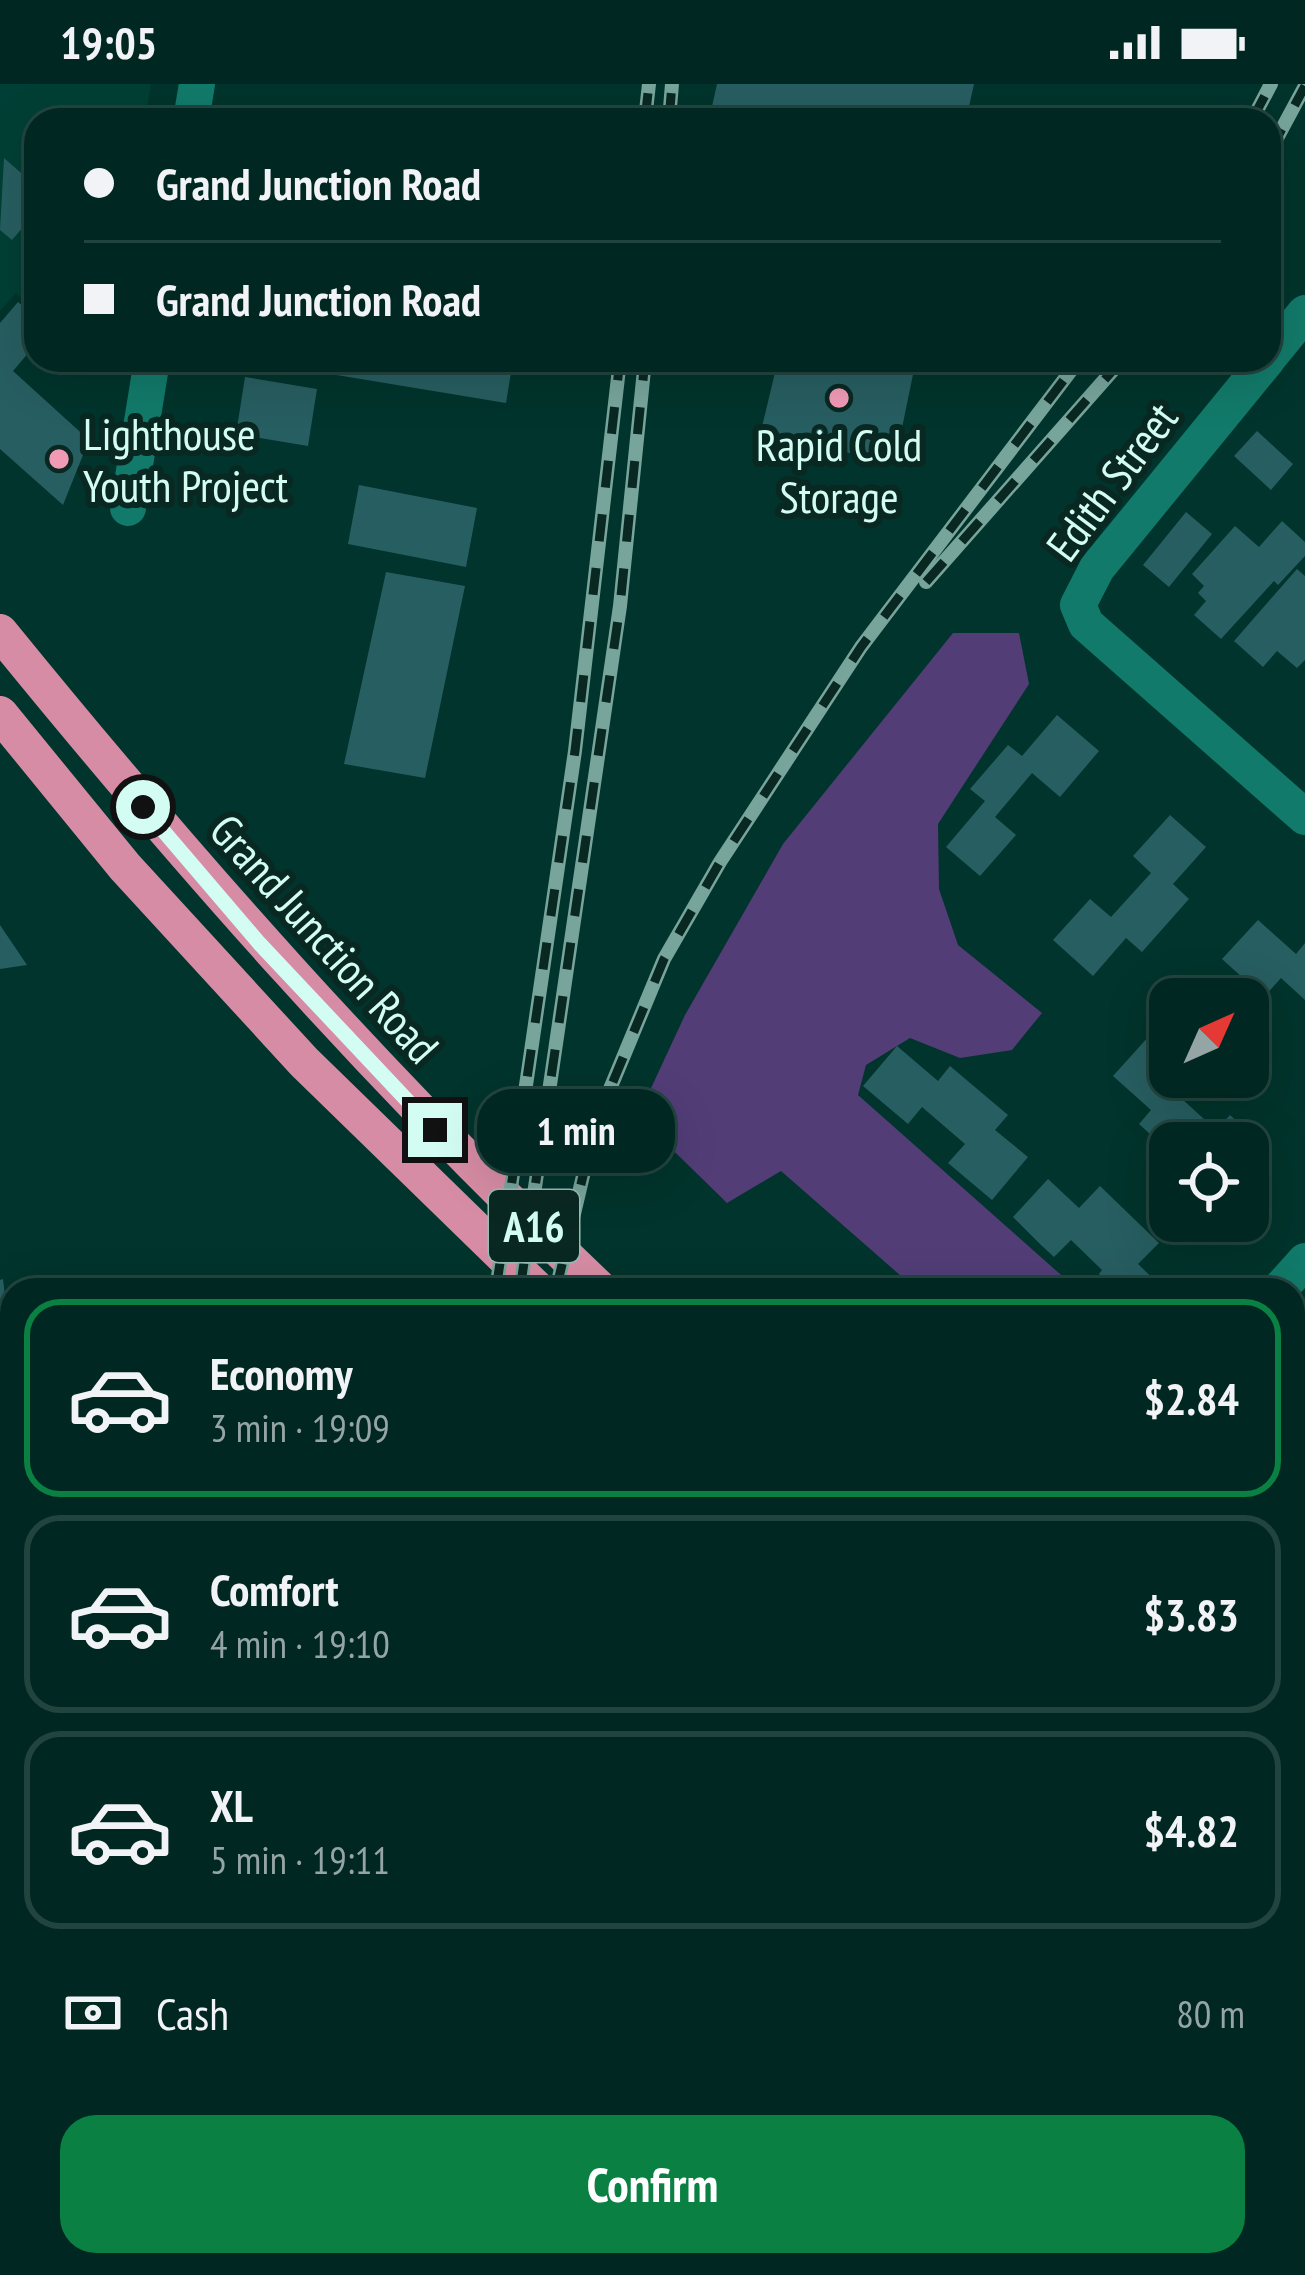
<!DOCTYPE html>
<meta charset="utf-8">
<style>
:root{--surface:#002721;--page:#0e332e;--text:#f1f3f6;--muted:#95a5a5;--line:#22443f;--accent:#0b8043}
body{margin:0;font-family:"PT Sans Narrow",sans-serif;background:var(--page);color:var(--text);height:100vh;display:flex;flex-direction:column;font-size:45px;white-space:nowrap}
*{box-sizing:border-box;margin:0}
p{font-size:39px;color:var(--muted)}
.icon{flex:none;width:66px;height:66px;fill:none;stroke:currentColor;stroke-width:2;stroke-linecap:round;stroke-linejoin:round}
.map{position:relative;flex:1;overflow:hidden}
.panel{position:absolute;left:0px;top:1194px;width:1305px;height:999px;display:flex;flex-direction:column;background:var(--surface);border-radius:36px 36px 0 0;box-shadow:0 12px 48px #0002,0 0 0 3px var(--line)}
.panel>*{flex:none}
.top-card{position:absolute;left:24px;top:24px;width:1257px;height:264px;border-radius:36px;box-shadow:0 12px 48px #0002,0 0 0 3px var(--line);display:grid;align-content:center;height:264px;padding:0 60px;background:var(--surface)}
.needle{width:78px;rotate:45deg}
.controls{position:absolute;left:1149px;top:894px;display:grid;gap:24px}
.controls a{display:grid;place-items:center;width:120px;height:120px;border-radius:24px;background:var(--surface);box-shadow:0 12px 48px #0002,0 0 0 3px var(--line);font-size:60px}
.end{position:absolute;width:54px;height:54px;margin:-27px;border:15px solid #d3fdf3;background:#111;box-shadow:0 0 0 6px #111}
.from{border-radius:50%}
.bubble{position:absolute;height:84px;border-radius:36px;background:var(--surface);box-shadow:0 12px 48px #0002,0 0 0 3px var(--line);font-size:39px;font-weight:800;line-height:84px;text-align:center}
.top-card b{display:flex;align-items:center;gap:42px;height:114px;font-size:45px}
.top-card b+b{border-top:3px solid var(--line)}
.top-card i{width:30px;height:30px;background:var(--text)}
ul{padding:21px 0 0;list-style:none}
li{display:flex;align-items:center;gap:36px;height:198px;margin:0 24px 18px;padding:0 36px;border:6px solid var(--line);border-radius:36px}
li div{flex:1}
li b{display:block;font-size:45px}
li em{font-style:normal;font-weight:800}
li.on{border-color:var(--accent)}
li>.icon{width:108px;height:108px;stroke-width:1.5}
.pay{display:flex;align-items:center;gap:30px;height:132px;padding:0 60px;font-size:45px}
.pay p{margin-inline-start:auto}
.cta{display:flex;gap:24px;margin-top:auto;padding:24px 60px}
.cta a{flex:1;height:138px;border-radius:36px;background:var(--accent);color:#fff;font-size:48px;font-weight:800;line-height:138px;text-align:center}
.status{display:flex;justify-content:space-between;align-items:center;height:84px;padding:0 60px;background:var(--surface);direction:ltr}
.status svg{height:33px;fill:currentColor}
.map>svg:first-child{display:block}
.built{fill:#003f35}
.green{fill:#523d77}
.building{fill:#275e61}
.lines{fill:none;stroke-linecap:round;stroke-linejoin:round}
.lane{stroke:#127a6a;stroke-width:21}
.street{stroke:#127a6a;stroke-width:36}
.highway{stroke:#d68ca4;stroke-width:36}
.rail-casing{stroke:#77a59c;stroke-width:14}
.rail{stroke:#0a2822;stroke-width:9;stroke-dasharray:27;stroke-linecap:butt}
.route{stroke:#d3fdf3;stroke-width:15}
.poi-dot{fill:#f09ab6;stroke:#0a2822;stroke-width:4.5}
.labels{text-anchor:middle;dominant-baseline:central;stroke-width:12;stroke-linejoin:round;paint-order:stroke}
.shield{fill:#0a2822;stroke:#97bdb4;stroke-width:3}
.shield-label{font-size:42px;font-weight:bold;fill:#d3fdf3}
.poi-label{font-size:45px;fill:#d3fdf3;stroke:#0a2822;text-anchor:start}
.street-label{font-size:45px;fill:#d3fdf3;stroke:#0a2822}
</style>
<div class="status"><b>19:05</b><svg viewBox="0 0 49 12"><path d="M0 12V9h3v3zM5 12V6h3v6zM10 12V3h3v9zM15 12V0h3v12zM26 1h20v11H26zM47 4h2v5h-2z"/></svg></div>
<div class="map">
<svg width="1305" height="2191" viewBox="0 0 1305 2191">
<rect width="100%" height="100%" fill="#00342c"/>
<path class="built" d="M0,0H151L145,36H36V227L16,209L0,227Z"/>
<path class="green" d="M953,549H1019L1029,600L938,740L939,805L958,861L1042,929L1012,966L960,974L910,954L866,981L858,1011L1078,1206H917L781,1087L727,1119L638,1032L685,931L783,760Z"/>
<path class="building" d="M717,0H974L966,36H709Z
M4,74L36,102V128L12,156L0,146Z
M36,191V218L23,206Z
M18,218L36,233V260L13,287L89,356L63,421L0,365V239Z
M295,276H513L506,319L294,284Z
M778,276H916L895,378L760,351Z
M245,293L317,305L308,362L236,350Z
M1257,347L1293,380L1271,406L1234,372Z
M359,401L477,424L466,483L348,460Z
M1186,428L1212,450L1169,503L1143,481Z
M1282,437L1305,458V472L1278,501L1274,497L1221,555L1194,531L1206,517L1198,509L1204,502L1192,490L1235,442L1259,463Z
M1297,485L1305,492V576L1297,584L1277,567L1263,583L1234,557Z
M386,488L465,502L425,694L344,680Z
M1057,631L1099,667L1060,713L1032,689L995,733L1016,751L980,792L946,763L985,717L970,705L1008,661L1022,672Z
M1170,731L1206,763L1173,800L1189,815L1142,868L1126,854L1093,892L1053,856L1090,815L1111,833L1151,789L1133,772Z
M1258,836L1296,870L1305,859V916L1281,894L1264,913L1222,875Z
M0,841L27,881L0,885Z
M1149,952L1170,971V993L1198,997L1181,1014L1216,1046L1230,1031L1271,1068L1248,1093V1059H1170V1068L1139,1040L1151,1026L1113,992Z
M897,962L938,997L950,982L1008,1031L995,1046L1028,1073L992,1116L948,1079L965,1060L922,1023L908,1040L863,1002Z
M1048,1095L1079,1124L1100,1102L1159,1159L1138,1180L1165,1206H1099L1107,1198L1099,1190L1102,1186L1071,1156L1054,1173L1041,1161L1013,1133Z
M3,1195L12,1272L0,1274V1196Z
M1305,1271V1325L1293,1314V1284Z
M1293,1341L1305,1350V1385L1297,1379L1293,1384Z
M1305,1432V1504L1293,1493V1446Z
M12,1582V1700L0,1702V1584Z
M12,1797V1832H9L5,1798Z
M12,2028V2146L5,2147L0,2030Z
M1293,2056L1305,2067V2109L1293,2123Z
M596,2181H681L679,2191H608L596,2188Z
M763,2181H859L861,2182L859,2191H761Z
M1030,2181H1062L1053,2191H1041Z
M1148,2181H1177L1181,2184L1174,2191H1139Z"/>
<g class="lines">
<path class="lane" d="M0,1518L12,1516"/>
<path class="street" d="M191,36L197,0
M1269,273L1305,229
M1267,276L1097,484L1078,521L1086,540L1305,733
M128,424L152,276
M1279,1206L1305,1177
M1293,1596L1305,1607
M0,1750L12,1748
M1293,1967L1305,1974
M169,2191L235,2181
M925,2191L927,2181"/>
<path class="highway" d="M0,548C192,784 380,996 601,1206
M0,630L125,783L304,978L538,1206
M1293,1754L1305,1763
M1293,1822L1305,1831"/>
<defs>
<path id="rail" d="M645,36L649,0
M669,36L672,0
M1252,36L1271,0
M1269,69L1305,2
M926,498L1122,276
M496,1206L575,667L620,276
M520,1206L620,522L645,276
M556,1206L595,1041L664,875L720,778L861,563L1079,276
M326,2191L328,2181
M350,2191L352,2181"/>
</defs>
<use href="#rail" class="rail-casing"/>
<use href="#rail" class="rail"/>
</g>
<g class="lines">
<path class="route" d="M143,723L259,859L435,1046"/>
</g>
<g class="poi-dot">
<circle cx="839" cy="314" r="12"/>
<circle cx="59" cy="375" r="12"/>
</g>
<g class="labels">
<rect class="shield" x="489" y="1106" width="90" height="72" rx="9"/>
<g class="shield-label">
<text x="534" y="1142">A16</text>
</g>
<g class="poi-label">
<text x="83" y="349">Lighthouse<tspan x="83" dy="52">Youth Project</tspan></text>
<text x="839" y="360" text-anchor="middle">Rapid Cold<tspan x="839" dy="52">Storage</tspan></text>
</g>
<g class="street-label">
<text transform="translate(1111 397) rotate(-53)">Edith Street</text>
<text transform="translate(325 854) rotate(48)">Grand Junction Road</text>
</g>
</g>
</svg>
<div class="controls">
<a><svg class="needle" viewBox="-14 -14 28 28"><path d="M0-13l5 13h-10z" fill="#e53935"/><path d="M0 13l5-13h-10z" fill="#95a5a5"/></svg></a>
<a><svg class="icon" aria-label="locate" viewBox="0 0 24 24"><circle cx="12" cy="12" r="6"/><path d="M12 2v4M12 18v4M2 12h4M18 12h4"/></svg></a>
</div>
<i class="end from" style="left:143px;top:723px"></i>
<i class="end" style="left:435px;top:1046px"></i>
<div class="bubble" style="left:477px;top:1005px;width:198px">1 min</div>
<div class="top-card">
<b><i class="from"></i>Grand Junction Road</b>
<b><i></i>Grand Junction Road</b>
</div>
<section class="panel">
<ul>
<li class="on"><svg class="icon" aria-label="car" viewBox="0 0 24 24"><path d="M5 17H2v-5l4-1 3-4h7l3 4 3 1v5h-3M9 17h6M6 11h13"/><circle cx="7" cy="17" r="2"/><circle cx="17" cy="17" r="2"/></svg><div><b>Economy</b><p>3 min · 19:09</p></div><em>$2.84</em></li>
<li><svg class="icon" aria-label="car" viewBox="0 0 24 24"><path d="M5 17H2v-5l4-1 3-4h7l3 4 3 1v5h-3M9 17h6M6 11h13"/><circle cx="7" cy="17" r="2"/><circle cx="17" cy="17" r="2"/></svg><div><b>Comfort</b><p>4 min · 19:10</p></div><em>$3.83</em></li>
<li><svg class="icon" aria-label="car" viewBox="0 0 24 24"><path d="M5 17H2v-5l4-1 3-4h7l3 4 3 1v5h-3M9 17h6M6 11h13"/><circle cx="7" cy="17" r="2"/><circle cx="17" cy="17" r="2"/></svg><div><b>XL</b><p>5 min · 19:11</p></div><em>$4.82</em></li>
</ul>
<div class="pay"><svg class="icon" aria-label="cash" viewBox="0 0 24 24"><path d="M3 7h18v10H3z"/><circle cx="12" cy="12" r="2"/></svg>Cash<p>80 m</p></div>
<div class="cta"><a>Confirm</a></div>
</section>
</div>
